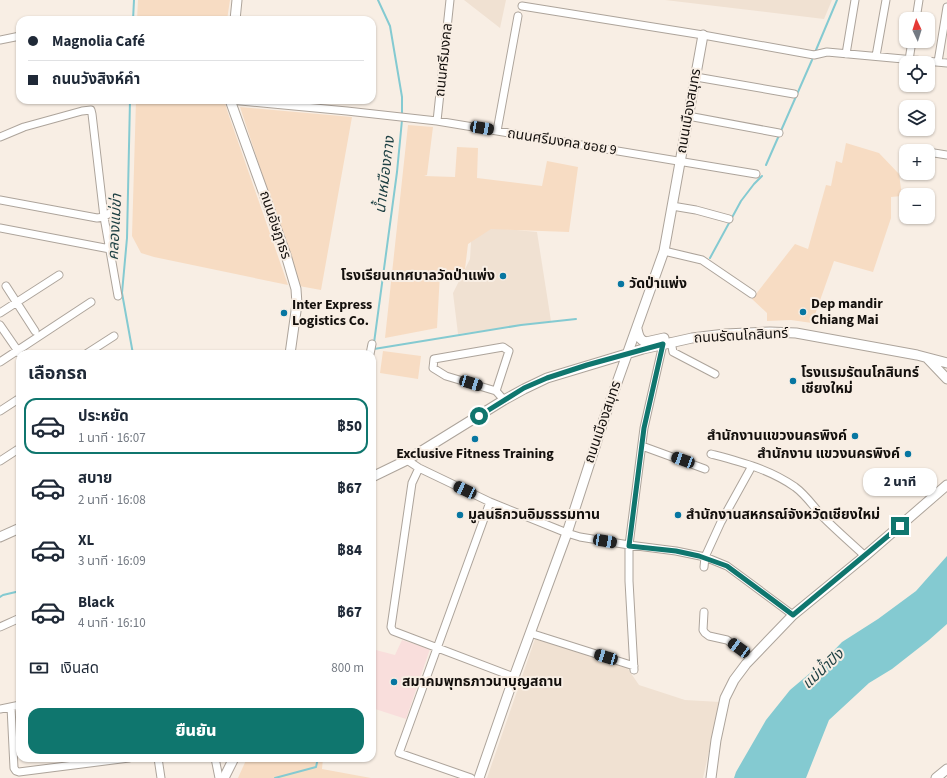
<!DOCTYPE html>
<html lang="th">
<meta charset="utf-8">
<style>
:root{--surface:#fff;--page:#f6f6f7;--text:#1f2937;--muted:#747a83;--line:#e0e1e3;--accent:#0f766e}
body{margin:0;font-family:"Source Sans 3","Noto Sans Thai",sans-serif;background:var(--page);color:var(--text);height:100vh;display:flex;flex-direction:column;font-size:15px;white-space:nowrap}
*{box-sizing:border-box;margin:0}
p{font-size:13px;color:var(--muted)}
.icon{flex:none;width:22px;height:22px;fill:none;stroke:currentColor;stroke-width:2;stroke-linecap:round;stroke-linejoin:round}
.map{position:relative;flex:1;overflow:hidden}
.sheet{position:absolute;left:16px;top:350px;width:360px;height:412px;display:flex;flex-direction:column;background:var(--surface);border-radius:12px;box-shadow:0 1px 3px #0004}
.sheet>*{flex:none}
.hud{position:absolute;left:16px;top:16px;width:360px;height:88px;border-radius:12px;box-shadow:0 1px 3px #0004;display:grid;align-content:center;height:88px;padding:0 12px;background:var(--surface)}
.needle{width:26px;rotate:356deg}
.controls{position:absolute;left:899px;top:12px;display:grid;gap:8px}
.controls a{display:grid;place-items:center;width:36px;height:36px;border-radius:8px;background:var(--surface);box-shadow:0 1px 3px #0004;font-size:20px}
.end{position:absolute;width:18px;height:18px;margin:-9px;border:5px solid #0f766e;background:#fff;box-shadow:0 0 0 2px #fff}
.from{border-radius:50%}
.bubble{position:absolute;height:28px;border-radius:12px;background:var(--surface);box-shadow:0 1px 3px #0004;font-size:13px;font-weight:800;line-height:28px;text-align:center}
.car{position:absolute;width:12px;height:24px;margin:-12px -6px;border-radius:5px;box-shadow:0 0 3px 1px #0007;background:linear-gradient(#222 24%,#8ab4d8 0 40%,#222 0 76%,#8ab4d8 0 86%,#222 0)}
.hud b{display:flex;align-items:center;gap:14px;height:38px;font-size:15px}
.hud b+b{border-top:1px solid var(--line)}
.hud i{width:10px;height:10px;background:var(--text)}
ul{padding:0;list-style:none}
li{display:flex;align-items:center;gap:12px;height:56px;margin:0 8px 6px;padding:0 4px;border:2px solid transparent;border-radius:12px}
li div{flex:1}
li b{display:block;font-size:15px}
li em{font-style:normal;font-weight:800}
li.active{border-color:var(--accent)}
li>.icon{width:36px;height:36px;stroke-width:1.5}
h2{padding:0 12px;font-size:18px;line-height:48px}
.pay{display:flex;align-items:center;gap:10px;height:44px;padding:0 12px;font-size:15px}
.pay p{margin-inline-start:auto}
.cta{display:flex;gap:8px;margin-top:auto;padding:8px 12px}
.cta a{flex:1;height:46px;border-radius:12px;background:var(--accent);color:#fff;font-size:16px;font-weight:800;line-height:46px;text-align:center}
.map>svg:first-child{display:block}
.built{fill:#f0e1d2}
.industrial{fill:#f9dedc}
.green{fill:#f7dcc3}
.water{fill:#84cad1}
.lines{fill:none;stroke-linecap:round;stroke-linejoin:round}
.stream{stroke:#84cad1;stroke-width:2}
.street-casing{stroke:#ada49b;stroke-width:9}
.secondary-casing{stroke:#ada49b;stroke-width:11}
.street{stroke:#fff;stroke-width:7}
.secondary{stroke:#fff;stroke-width:9}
.route{stroke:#0f766e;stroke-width:5}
.poi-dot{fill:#0776a1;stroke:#f8eee4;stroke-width:1.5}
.labels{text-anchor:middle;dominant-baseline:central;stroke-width:4;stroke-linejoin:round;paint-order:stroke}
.street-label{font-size:14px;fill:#130f0c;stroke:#f8eee4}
.poi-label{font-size:14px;font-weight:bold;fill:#130f0c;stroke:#f8eee4;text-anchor:start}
.water-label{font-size:15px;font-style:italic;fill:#1c3f42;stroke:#f8eee4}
</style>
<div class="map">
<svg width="947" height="778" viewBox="0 0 947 778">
<rect width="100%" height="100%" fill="#f8eee4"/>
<path class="built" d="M464,0H506L500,28Z
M665,0H832L824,19Z
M472,226L537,232L551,321L458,334L453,293L470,259Z
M535,639L626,666L639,685L685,700L720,702L703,778H487Z"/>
<path class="industrial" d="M402,640L430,649L406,719L372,708V649L395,655Z"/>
<path class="green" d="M138,0H230L227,20H137Z
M136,100H224L228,113L288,285L154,257L141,253L132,236Z
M240,107L352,117L321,290L299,286Z
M408,125L433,127L427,175L424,176L455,177L457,147L478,148L477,178L542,186L547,161L578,167L569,232L491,229L468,244L465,269L440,273L437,328L385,338Z
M846,143L879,153L899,174L902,196L891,197V218L873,272L834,261L812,323L791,320L767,321V313L752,299L795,244L808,249L826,185L831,186L836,161L842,163Z
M383,351L421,356L418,379L380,373Z
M247,758H323L322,769L371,778H238Z"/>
<path class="water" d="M947,556V624L929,640L892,669L869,683L829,720L806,778H734L736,772L766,720L790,690L822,663L842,642L878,619L916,591Z"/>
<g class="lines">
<path class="stream" d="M378,0L390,26L402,97V115
M133,20L134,0
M816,50L837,0
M130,100L127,238L122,293L133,354
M766,165L812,60
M710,258L741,201L754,184L762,176
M374,343L397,172L402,120
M374,349L521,325L576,319
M0,597L3,595L20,591
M275,778L316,767L318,758"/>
<defs>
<path id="street" d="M522,6L703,35L814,55L827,52L947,63
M916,19L919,0
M0,40L20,36
M846,54L855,0
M876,56L886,0
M909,60L912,41
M938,62L947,7
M696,77L794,94
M230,100L347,111L437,121L756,174
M688,116L779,133
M437,121L450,0
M497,131L518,16
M0,137L24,127L82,111L91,110L92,114L104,217L118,296
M907,149L921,151
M928,152L947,155
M0,200L97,218L104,217L115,209
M672,206L696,210L729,219
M0,228L110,249
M664,251L702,260L752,294
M6,286L35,331
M0,313L59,275
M0,325L20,354
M671,342L673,352L715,374
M86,354L114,336
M370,354L372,344
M0,362L91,302
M496,391L509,351L503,347L434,359L433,368L446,376L496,391L504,400
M0,411L20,398
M642,446L705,469
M711,454C741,462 769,469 795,487C806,495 813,506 822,516C836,530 851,543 865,556
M407,460L419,468L490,502L567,533L580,537L629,545L676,551L705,557L727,566L793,615
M0,461L20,448
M419,468L412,483L391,627L393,631L514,677
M704,567L705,557L721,522L752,466
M704,612L703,630L705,633L709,636L727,640L752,658
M0,627L20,618
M530,633L634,666
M634,670L629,581V545L644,428L663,344
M11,707L14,768L16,771L19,772L129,758
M0,709L20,705
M158,758L161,778
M215,758L219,778
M471,778L399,753L490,502"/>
<path id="secondary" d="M235,20L237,0
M230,100L286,255L296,289L297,304L290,354
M637,329C638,334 639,340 646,342L664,338
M927,358L947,379
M372,477L407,460L504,400L524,389L547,378L643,349L692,338L725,334L770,332L796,333L917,355L947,363
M0,537L20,528
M224,778L234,758
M479,778L514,677L567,533L604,419L664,251L703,35
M711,778L716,740L725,698L734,680L746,664L793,615L865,556L947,485
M936,778L947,769"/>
</defs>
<use href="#street" class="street-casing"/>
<use href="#secondary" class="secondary-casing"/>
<use href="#street" class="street"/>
<use href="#secondary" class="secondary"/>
</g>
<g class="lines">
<path class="route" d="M479,416L524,388L547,378L587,365L663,344L644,428L629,546L676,551L699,556L727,566L793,615L900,526"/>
</g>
<g class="poi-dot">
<circle cx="503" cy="276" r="4"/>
<circle cx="621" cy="284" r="4"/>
<circle cx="803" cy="312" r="4"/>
<circle cx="284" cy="313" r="4"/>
<circle cx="793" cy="381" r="4"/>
<circle cx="855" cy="436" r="4"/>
<circle cx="475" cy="439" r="4"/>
<circle cx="908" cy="454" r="4"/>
<circle cx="460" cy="515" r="4"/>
<circle cx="678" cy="515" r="4"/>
<circle cx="394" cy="682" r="4"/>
</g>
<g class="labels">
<g class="street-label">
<text transform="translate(444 60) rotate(-84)">ถนนศรีมงคล</text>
<text transform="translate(689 111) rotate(-80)">ถนนเมืองสมุทร</text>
<text transform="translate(562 142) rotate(9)">ถนนศรีมงคล ซอย 9</text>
<text transform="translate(275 225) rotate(71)">ถนนอัษฎาธร</text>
<text transform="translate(741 336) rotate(-3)">ถนนรัตนโกสินทร์</text>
<text transform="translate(603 422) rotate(-71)">ถนนเมืองสมุทร</text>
</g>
<g class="poi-label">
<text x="495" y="276" text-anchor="end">โรงเรียนเทศบาลวัดป่าแพ่ง</text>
<text x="629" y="284">วัดป่าแพ่ง</text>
<text x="811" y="304">Dep mandir<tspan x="811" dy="16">Chiang Mai</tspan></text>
<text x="292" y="305">Inter Express<tspan x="292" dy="16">Logistics Co.</tspan></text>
<text x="801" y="373">โรงแรมรัตนโกสินทร์<tspan x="801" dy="16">เชียงใหม่</tspan></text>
<text x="847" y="436" text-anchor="end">สำนักงานแขวงนครพิงค์</text>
<text x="475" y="454" text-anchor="middle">Exclusive Fitness Training</text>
<text x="900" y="454" text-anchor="end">สำนักงาน แขวงนครพิงค์</text>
<text x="468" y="515">มูลนธิกวนอิมธรรมทาน</text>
<text x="686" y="515">สำนักงานสหกรณ์จังหวัดเชียงใหม่</text>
<text x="402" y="682">สมาคมพุทธภาวนาบุญสถาน</text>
</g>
<g class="water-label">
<text transform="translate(385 175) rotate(-83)">น้ำเหมืองกาง</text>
<text transform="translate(115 227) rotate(-87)">คลองแม่ข่า</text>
<text transform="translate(823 669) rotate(-43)">แม่น้ำปิง</text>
</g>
</g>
</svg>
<div class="controls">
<a><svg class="needle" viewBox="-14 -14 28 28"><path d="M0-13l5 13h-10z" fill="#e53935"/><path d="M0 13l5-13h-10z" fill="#747a83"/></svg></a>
<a><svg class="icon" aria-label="locate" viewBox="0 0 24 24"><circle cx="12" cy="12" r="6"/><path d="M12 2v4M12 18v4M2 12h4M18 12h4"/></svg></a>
<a><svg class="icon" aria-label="layers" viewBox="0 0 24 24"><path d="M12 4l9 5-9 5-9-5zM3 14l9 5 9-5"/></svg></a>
<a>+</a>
<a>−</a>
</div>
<i class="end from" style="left:479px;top:416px"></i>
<i class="end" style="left:900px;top:526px"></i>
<div class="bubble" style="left:863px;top:468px;width:74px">2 นาที</div>
<i class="car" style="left:482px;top:128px;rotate:100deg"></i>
<i class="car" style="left:471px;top:383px;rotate:107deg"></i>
<i class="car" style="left:683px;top:460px;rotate:290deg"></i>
<i class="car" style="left:465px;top:490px;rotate:295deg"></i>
<i class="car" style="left:605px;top:541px;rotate:100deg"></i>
<i class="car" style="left:739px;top:648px;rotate:306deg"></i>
<i class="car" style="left:606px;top:657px;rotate:287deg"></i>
<div class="hud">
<b><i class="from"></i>Magnolia Café</b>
<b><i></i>ถนนวังสิงห์คำ</b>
</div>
<section class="sheet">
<h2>เลือกรถ</h2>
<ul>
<li class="active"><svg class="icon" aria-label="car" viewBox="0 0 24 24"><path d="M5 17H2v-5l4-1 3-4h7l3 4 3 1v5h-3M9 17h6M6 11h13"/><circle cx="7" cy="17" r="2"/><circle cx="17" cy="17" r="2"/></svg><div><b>ประหยัด</b><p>1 นาที · 16:07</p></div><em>฿50</em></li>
<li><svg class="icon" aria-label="car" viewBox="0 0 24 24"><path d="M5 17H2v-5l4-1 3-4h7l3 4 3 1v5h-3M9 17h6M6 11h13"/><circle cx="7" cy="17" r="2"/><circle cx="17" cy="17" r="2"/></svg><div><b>สบาย</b><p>2 นาที · 16:08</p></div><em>฿67</em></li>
<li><svg class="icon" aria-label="car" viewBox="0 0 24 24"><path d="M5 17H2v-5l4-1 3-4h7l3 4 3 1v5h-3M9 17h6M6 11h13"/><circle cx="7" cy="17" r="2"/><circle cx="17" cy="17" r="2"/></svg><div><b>XL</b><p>3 นาที · 16:09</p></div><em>฿84</em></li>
<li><svg class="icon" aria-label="car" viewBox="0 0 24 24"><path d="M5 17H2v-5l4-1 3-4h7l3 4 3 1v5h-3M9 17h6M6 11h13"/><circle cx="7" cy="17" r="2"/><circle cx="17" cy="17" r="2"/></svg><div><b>Black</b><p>4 นาที · 16:10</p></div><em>฿67</em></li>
</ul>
<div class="pay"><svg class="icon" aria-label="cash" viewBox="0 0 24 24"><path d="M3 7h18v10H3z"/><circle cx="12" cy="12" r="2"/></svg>เงินสด<p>800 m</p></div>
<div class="cta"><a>ยืนยัน</a></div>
</section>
</div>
